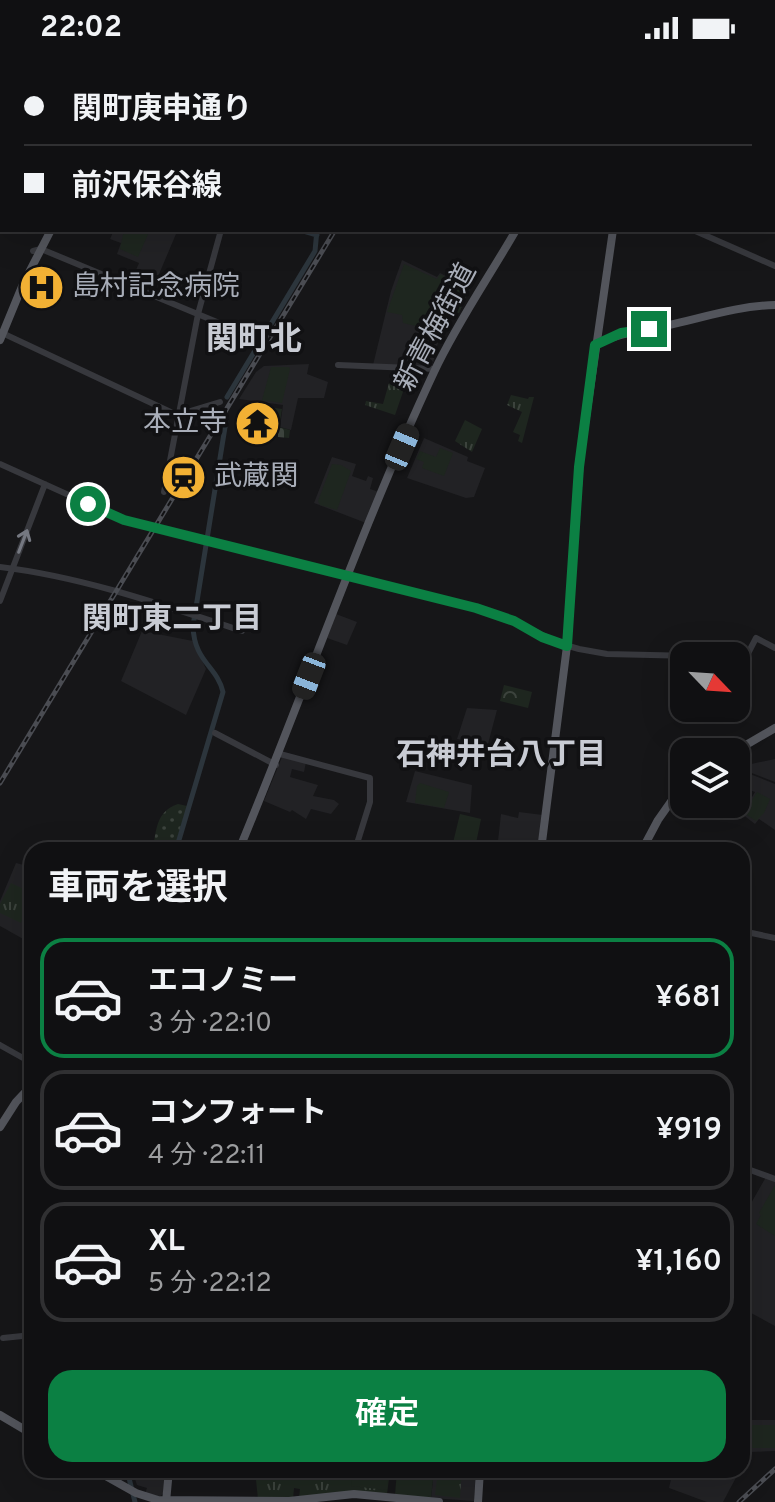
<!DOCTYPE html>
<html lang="ja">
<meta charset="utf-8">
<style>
:root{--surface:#101012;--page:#19191b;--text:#f1f3f6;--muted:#9c9d9f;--line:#303032;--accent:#0b8043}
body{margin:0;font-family:Overpass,"Noto Sans JP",sans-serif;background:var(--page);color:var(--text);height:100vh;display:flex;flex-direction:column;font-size:30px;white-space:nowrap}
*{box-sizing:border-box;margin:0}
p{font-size:26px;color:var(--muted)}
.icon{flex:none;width:44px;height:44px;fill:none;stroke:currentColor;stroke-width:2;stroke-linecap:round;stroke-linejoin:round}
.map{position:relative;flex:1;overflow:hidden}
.sheet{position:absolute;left:24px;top:786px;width:726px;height:636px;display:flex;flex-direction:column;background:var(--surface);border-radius:24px;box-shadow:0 8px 32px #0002,0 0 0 2px var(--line)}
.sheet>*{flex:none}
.guide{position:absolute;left:0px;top:0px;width:776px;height:176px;box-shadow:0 8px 32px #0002,0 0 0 2px var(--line);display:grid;align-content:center;height:176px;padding:0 24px;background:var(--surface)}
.needle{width:52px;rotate:115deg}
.fabs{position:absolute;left:670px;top:586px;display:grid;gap:16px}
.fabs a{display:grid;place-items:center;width:80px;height:80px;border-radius:16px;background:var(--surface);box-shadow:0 8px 32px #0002,0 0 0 2px var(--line);font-size:40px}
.end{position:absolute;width:36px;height:36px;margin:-18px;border:10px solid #0b8043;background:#fff;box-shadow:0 0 0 4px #fff}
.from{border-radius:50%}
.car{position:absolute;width:24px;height:48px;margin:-24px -12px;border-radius:10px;box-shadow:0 0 6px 2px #0007;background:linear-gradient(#222 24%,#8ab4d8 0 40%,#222 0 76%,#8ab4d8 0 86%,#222 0)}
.guide b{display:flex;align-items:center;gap:28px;height:76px;font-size:30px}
.guide b+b{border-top:2px solid var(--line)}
.guide i{width:20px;height:20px;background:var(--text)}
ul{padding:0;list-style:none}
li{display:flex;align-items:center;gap:24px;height:120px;margin:0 16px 12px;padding:0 8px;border:4px solid var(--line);border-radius:24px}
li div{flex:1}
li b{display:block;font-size:30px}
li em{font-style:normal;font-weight:600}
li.on{border-color:var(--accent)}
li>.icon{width:72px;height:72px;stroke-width:1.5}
h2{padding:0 24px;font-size:36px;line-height:96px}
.primary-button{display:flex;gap:16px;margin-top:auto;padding:16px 24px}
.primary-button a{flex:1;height:92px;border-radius:24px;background:var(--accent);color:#fff;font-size:32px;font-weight:600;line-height:92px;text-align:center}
.status{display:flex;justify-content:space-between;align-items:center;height:56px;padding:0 40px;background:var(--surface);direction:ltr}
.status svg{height:22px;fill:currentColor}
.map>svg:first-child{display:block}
.built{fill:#222225}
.grass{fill:url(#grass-dots)}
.forest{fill:url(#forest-crowns)}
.cemetery{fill:url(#cemetery-stones)}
.park{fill:url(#park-tufts)}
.pitch{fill:#1e261f}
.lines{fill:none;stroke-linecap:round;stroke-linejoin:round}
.river{stroke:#2c353c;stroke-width:5}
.minor{stroke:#37383d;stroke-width:6}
.major{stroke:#53555c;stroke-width:8}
.rail-casing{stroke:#4a4c52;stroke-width:5}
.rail{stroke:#111113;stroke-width:2;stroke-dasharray:6;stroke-linecap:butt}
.oneway{stroke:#757881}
.route{stroke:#0b8043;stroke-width:10}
.labels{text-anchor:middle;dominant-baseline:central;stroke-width:7;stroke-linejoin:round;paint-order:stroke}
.poi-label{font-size:28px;fill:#a8adb8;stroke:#111113;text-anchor:start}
.street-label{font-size:28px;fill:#a8adb8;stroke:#111113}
.neighbourhood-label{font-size:30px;font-weight:bold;fill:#c9ccd4;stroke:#111113}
.quarter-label{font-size:32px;font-weight:bold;fill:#c9ccd4;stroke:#111113}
</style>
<div class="status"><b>22:02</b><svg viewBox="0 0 49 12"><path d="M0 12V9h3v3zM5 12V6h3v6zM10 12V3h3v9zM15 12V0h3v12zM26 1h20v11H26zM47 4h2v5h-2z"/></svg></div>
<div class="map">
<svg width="775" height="1446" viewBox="0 0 775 1446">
<defs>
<pattern id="grass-dots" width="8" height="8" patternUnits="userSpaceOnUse" patternTransform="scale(2)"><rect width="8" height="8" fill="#1e261f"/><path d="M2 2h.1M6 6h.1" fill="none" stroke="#3c433d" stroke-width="1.8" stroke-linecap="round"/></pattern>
<pattern id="forest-crowns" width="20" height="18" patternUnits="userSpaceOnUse" patternTransform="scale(2)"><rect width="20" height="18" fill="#1e261f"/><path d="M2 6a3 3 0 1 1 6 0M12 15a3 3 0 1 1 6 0" fill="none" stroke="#3c433d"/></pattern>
<pattern id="cemetery-stones" width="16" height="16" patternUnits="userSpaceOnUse" patternTransform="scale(2)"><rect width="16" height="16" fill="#1e261f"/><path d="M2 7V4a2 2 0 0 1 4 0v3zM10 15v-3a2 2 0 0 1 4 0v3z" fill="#3c433d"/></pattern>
<pattern id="park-tufts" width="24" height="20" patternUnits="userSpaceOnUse" patternTransform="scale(2)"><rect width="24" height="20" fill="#1e261f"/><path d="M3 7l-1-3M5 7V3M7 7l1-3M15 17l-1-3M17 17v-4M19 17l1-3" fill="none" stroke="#3c433d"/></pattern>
</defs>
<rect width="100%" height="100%" fill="#161618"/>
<path class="built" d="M114,174H163L176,178L154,230L133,221L139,207L117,198L121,187L110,183Z
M402,204L437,221L440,217L470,233L459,257L446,254L432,311L373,309L391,235Z
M309,308L307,318L328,326L324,342H298L291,374L280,371L283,349L239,343L256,316L264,310Z
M424,382L468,401L467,405L485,412L474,441L466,442L407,422Z
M332,401L356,408L352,420L366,425L368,420L373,422L370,433L379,436L366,467L314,447Z
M336,558L357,566L347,589L327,582Z
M142,575L193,585L206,613L186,659L121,625Z
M467,652L497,654L488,688L457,683Z
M282,701L306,706L304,716L292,713L290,721L318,729L313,740L334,744L339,748L331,758L311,753L306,763L292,754L290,756L264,745Z
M775,703V726L744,714L746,709Z
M415,715L472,729L470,757L406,746Z
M745,716L775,728V774L759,763L755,768L742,758L755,736L739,730Z
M519,756L543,759L540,787L517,794H497L501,758L518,762Z
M16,807L32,811V872L28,883L25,884L0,870V845Z
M766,1121L775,1124V1270L742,1252V1163Z
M742,1349L750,1350L751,1364H775V1395L750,1396L742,1411Z
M132,1414H166L163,1438L159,1441L145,1438L147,1432L137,1429Z
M434,1414H476L474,1445L431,1442Z
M673,1414H740L723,1446H707L669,1432Z"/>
<path class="grass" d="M178,748L187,750L174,794H153C156,775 156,755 178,748Z"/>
<path class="forest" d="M504,629L532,636L528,652L500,645Z"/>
<path class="cemetery" d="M267,351L282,353L279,371L290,374L289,382L278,381V376L262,373L264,354Z"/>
<path class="park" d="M389,327L405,330L395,359L365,349L366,345L383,348Z
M511,339L528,343L529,341H534L522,387L518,385L520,379L513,376L522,356L507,349Z
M465,364L482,373L472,396L455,385Z
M460,758L481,763L476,787H494L493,794H475L453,787Z
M11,827L32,837L21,867L0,857V848Z
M255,1414H390L387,1438L299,1442L300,1433L294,1432L293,1443H258Z
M438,1414H462L460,1442L435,1439Z"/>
<path class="pitch" d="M124,174H150L138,201L120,193Z
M404,208L437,223L440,218L469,233L459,257L444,252L439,264L430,260L425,272L403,267L402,259L387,256Z
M271,311H289L290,313L282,347L262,344Z
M440,392L453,397L444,420L422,412L424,406L416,403L420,395L436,401Z
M332,408L341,409L351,415L337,454L320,449L318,445Z
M420,727L449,736L444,752L415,747L417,730Z
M757,736L770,743L764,757L756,765L744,757Z
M775,1129V1180L756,1168L761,1159L759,1157Z
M752,1369H775V1392H752Z
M353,1414H389L387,1434L351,1430Z
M397,1414H434L431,1442L395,1439Z"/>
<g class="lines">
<path class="river" d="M229,0V2
M300,174L317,179
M227,341L315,195L317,174
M176,794L223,636C217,610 194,606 193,570L226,365
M127,1414L135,1446"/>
<path class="minor" d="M55,0L59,2
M424,0V2
M459,0L461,2
M453,2L454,0
M693,174L775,210
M33,195L41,193L258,283
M0,276L177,359L220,346
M338,309L436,313
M0,408L124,464L476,552L514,565L558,587L579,593L607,598L694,600
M164,436L198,258L221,174
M0,511C83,521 163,549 242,575
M0,545L45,428
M736,608L742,609L756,582L775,592
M215,677L276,709
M280,698L370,722V746L355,794
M742,875L775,882
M0,989L32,1007
M742,1111L775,1123
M3,1282L32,1279"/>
<path class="major" d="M133,2L134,0
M618,2L619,0
M633,2V0
M0,284L23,228L51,174
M595,289C619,276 643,275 669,269C705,261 738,250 775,249
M734,696L775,672
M239,794C305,635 361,472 434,316C457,267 489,221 516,174
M541,794L567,590L580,403L613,174
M642,794L658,764L684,727
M0,1071L16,1046L32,1029
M0,1359L32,1378
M95,1414L136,1437L158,1444L289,1445L354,1438L439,1446
M166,1446L169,1414
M478,1446L480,1414"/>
<defs>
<path id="rail" d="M443,2L445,0
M0,727L335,174
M739,1446L775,1413"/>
</defs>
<use href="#rail" class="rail-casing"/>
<use href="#rail" class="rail"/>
</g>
<defs><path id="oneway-shaft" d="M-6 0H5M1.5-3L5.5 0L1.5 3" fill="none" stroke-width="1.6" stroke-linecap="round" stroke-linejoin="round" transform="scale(2)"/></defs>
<use class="oneway" href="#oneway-shaft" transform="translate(23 485) rotate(-69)"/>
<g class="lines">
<path class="route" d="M88,448L124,464L476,552L514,565L542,581L567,590L579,411L595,289L621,277L649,273"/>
</g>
<defs>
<symbol id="hospital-disc" viewBox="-11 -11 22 22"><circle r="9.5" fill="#f2b134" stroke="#111113"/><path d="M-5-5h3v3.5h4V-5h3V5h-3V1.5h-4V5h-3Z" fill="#111"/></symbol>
<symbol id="temple-disc" viewBox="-11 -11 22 22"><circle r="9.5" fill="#f2b134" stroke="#111113"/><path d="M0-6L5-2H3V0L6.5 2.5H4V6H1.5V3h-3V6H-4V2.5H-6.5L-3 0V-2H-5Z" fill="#111"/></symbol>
<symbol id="station-disc" viewBox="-11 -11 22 22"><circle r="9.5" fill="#f2b134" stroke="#111113"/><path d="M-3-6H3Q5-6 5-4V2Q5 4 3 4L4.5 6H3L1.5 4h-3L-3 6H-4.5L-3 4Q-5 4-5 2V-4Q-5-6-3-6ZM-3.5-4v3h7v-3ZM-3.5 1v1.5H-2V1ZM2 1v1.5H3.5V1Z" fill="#111"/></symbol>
</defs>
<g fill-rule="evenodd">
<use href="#hospital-disc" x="16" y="206" width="51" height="51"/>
<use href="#temple-disc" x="232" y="342" width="51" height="51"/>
<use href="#station-disc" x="158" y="396" width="51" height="51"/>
</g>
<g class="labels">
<g class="poi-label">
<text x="72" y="232">島村記念病院</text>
<text x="227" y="368" text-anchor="end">本立寺</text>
<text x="214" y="422">武蔵関</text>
</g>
<g class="street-label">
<text transform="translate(437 272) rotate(-62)">新青梅街道</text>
</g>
<g class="neighbourhood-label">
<text x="172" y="564">関町東二丁目</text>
<text x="501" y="700">石神井台八丁目</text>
</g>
<g class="quarter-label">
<text x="254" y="285">関町北</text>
</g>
</g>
</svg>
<div class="fabs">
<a><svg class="needle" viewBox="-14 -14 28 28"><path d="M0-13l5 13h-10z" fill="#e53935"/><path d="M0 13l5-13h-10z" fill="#9c9d9f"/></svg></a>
<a><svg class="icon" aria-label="layers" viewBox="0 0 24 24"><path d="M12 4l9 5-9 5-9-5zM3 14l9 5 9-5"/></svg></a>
</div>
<i class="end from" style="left:88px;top:448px"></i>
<i class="end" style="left:649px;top:273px"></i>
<i class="car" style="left:402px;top:391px;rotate:23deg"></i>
<i class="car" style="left:309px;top:620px;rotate:201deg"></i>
<div class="guide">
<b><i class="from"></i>関町庚申通り</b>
<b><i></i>前沢保谷線</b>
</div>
<section class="sheet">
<h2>車両を選択</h2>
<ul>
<li class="on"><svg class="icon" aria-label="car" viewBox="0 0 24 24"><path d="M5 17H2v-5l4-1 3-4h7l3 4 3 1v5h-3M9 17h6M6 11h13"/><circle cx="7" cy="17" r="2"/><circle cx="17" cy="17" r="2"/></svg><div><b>エコノミー</b><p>3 分 · 22:10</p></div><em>¥681</em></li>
<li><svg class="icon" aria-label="car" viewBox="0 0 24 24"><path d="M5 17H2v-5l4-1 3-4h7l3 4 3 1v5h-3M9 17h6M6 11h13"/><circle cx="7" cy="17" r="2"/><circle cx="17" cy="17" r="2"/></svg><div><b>コンフォート</b><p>4 分 · 22:11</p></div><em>¥919</em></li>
<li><svg class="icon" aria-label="car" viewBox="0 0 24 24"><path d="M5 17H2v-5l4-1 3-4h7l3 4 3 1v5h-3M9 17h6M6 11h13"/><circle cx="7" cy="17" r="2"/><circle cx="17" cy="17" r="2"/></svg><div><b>XL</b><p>5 分 · 22:12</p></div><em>¥1,160</em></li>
</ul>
<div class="primary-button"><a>確定</a></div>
</section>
</div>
